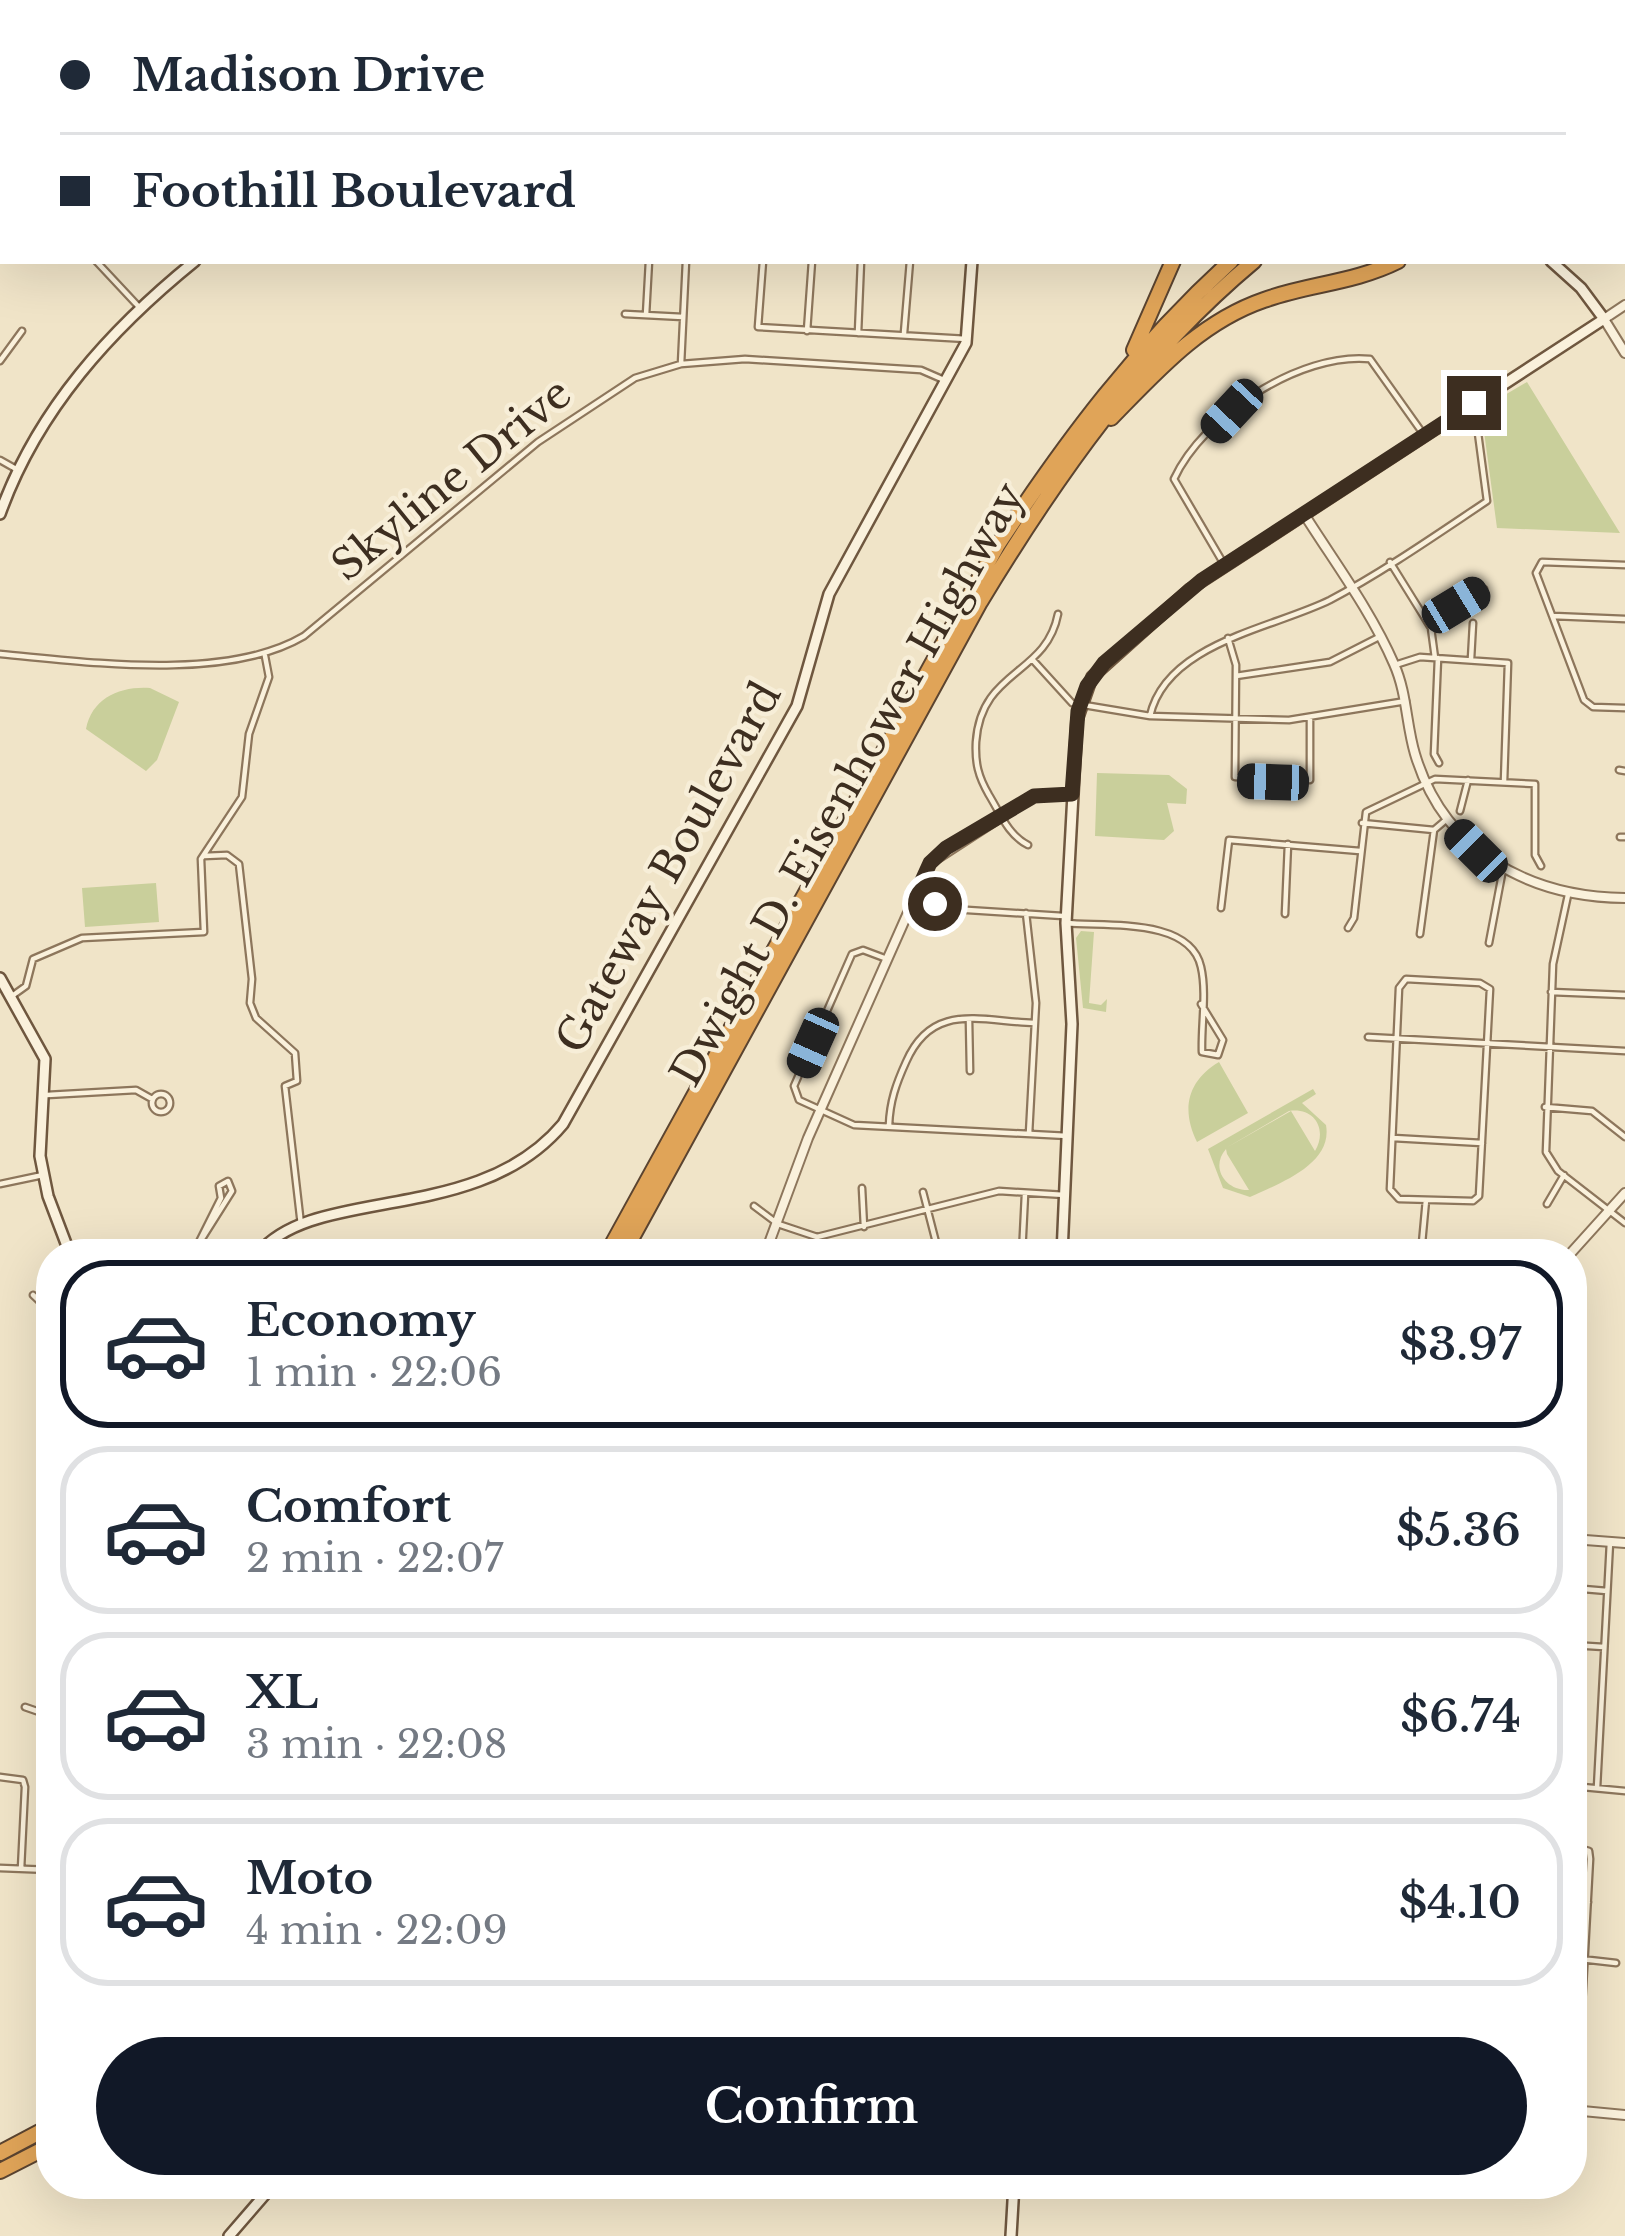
<!DOCTYPE html>
<meta charset="utf-8">
<style>
:root{--surface:#fff;--page:#f2f2f3;--text:#1f2937;--muted:#747a83;--line:#e0e1e3;--accent:#111827}
body{margin:0;font-family:"Libre Baskerville",serif;background:var(--page);color:var(--text);height:100vh;display:flex;flex-direction:column;font-size:45px;white-space:nowrap}
*{box-sizing:border-box;margin:0}
p{font-size:39px;color:var(--muted)}
.icon{flex:none;width:66px;height:66px;fill:none;stroke:currentColor;stroke-width:2;stroke-linecap:round;stroke-linejoin:round}
.map{position:relative;flex:1;overflow:hidden}
.side{position:absolute;left:36px;top:1239px;width:1551px;height:960px;display:flex;flex-direction:column;background:var(--surface);border-radius:48px;box-shadow:0 12px 48px #0002}
.side>*{flex:none}
.top-card{position:absolute;left:0px;top:0px;width:1626px;height:264px;box-shadow:0 12px 48px #0002;display:grid;align-content:center;height:264px;padding:0 60px;background:var(--surface)}
.end{position:absolute;width:54px;height:54px;margin:-27px;border:15px solid #3d2e20;background:#fff;box-shadow:0 0 0 6px #fff}
.from{border-radius:50%}
.car{position:absolute;width:36px;height:72px;margin:-36px -18px;border-radius:15px;box-shadow:0 0 9px 3px #0007;background:linear-gradient(#222 24%,#8ab4d8 0 40%,#222 0 76%,#8ab4d8 0 86%,#222 0)}
.top-card b{display:flex;align-items:center;gap:42px;height:114px;font-size:45px}
.top-card b+b{border-top:3px solid var(--line)}
.top-card i{width:30px;height:30px;background:var(--text)}
ul{padding:21px 0 0;list-style:none}
li{display:flex;align-items:center;gap:36px;height:168px;margin:0 24px 18px;padding:0 36px;border:6px solid var(--line);border-radius:48px}
li div{flex:1}
li b{display:block;font-size:45px}
li em{font-style:normal;font-weight:600}
li.selected{border-color:var(--accent)}
li>.icon{width:108px;height:108px;stroke-width:1.5}
.primary-button{display:flex;gap:24px;margin-top:auto;padding:24px 60px}
.primary-button a{flex:1;height:138px;border-radius:72px;background:var(--accent);color:#fff;font-size:48px;font-weight:600;line-height:138px;text-align:center}
.map>svg:first-child{display:block}
.green{fill:#c9cf9b;fill-rule:evenodd}
.lines{fill:none;stroke-linecap:round;stroke-linejoin:round}
.minor-casing{stroke:#8d765c;stroke-width:9}
.tertiary-casing{stroke:#8d765c;stroke-width:12}
.secondary-casing{stroke:#6f573f;stroke-width:14}
.primary-casing{stroke:#5b4430;stroke-width:15}
.motorway-casing{stroke:#5b4430;stroke-width:18}
.minor{stroke:#faf1dc;stroke-width:4.5}
.tertiary{stroke:#faf1dc;stroke-width:8}
.secondary{stroke:#faf1dc;stroke-width:9}
.primary{stroke:#f3d9a0;stroke-width:10}
.motorway{stroke:#e0a458;stroke-width:14}
.route{stroke:#3d2e20;stroke-width:15}
.labels{text-anchor:middle;dominant-baseline:central;stroke-width:9;stroke-linejoin:round;paint-order:stroke}
.street-label{font-size:42px;fill:#3d2e20;stroke:#f7eed8}
</style>
<div class="map">
<svg width="1625" height="2236" viewBox="0 0 1625 2236">
<rect width="100%" height="100%" fill="#f0e4c8"/>
<path class="green" d="M1527,382L1620,533L1497,528L1481,409Z
M150,688L179,702L157,760L146,771L86,729C92,698 120,686 150,688Z
M1097,773L1169,775L1187,789L1186,804L1167,803L1174,831L1164,840L1095,836Z
M156,883L159,922L85,927L82,888Z
M1081,931L1094,932L1089,1003L1101,1005L1107,999L1106,1012L1083,1008L1076,938Z
M1219,1062L1248,1113L1197,1142C1181,1110 1187,1081 1219,1062Z
M1313,1089L1316,1094L1302,1103L1326,1125C1333,1164 1280,1183 1250,1197L1223,1188L1208,1149ZM1289,1111C1314,1107 1328,1129 1315,1151L1291,1111L1226,1148ZM1226,1149L1227,1154L1249,1190C1225,1191 1210,1167 1226,1149Z"/>
<g class="lines">
<defs>
<path id="minor" d="M1011,0L1016,3
M661,3V0
M698,3V0
M844,3V0
M96,261L139,307
M763,261L758,327L967,339
M625,314L683,317
M646,315L649,261
M807,331L812,261
M858,333L861,261
M904,333L910,261
M0,361L22,331
M681,364L686,261
M0,460L16,469
M1390,562L1431,628L1435,658
M1625,565L1542,562L1536,573L1584,700L1593,707L1625,708
M1225,566L1174,479C1203,416 1300,352 1370,359L1424,435
M1553,616L1625,619
M1428,622L1484,589
M1228,638L1236,665L1235,777L1310,780V717
M0,654C89,662 226,682 304,636L538,442L635,378L681,364L745,359L921,370L944,380
M1438,658L1434,754L1439,763
M1032,659L1072,703L1150,716L1289,720L1406,701
M1471,659L1473,623
M1395,665L1420,657L1508,663L1504,782
M1236,676L1330,662L1379,637
M1150,716C1166,643 1274,628 1330,600C1383,572 1436,535 1487,501L1474,403
M1619,770L1625,771
M1460,811L1468,780
M1362,823L1434,830
M1620,837H1625
M1028,845C1008,835 1000,813 989,795C978,776 975,763 976,742C981,669 1046,676 1058,614
M204,856L227,855L239,864L252,979L250,1003L256,1018L295,1053L297,1081L285,1086L301,1225
M1568,895L1553,964L1546,1152L1558,1171L1625,1223
M915,896L952,909L1063,916
M1221,908L1229,840L1360,851
M1026,913L1036,1003L1029,1134
M1285,914L1288,844
M1066,923C1105,927 1190,917 1201,967C1207,993 1201,1026 1202,1052L1218,1055L1223,1040L1201,1004
M1348,928L1354,918L1366,812L1435,779L1535,784V855L1541,866
M1420,934L1434,830L1447,819
M1489,943L1503,869
M887,959L863,950L852,954L794,1086L799,1100L854,1125L1068,1136
M1406,979L1480,983L1490,989L1479,1196L1473,1201L1399,1199L1390,1189L1399,988Z
M1551,992L1625,995
M12,996L26,986L33,959L82,938L204,932L201,859L242,797L249,734L269,677L265,656
M969,1020L970,1071
M1368,1037L1625,1051
M152 1103a9 9 0 1 1 18 0a9 9 0 1 1-18 0Z
M47,1095L136,1090L152,1099
M1545,1107L1592,1111L1625,1137
M889,1125C890,1101 896,1084 906,1062C932,1002 979,1021 1034,1023
M1393,1138L1482,1143
M0,1184L43,1175
M862,1188L864,1227
M923,1192L939,1254
M1547,1204L1564,1175
M754,1206L778,1224L817,1237L999,1191L1065,1195
M193,1254L221,1198L219,1186L228,1181L232,1191L203,1237
M984,1254L1020,1250
M1022,1254L1025,1194
M1285,1254L1294,1249L1356,1254
M1421,1254L1426,1200
M33,1295L51,1312
M1572,1588L1607,1591
M1572,1645L1604,1647
M25,1707L51,1716
M0,1777L23,1780L25,1787L21,1869
M1572,1786L1625,1791
M1597,1788L1610,1542
M1572,1846L1589,1851L1590,1859L1579,2061L1572,2070
M0,1868L51,1870
M1572,1901L1588,1902
M1572,1958L1616,1963"/>
<path id="tertiary" d="M1625,305L1604,319L1625,353
M1304,514C1335,563 1371,611 1394,664C1407,693 1406,724 1415,754C1444,851 1528,897 1625,898
M765,1254L808,1138L930,863L1033,796L1073,794
M1570,1254L1625,1193
M1572,1539L1625,1543
M1572,2110L1625,2115"/>
<path id="secondary" d="M366,3L367,0
M986,3V0
M0,514C37,410 111,329 195,261
M0,978L45,1059L40,1156L48,1196L70,1254
M258,1254C314,1184 477,1227 563,1124L797,706L829,594L966,343L972,261
M1062,1254L1072,1024L1066,923L1073,794L1077,720L1092,677L1190,589L1604,319L1581,288L1551,261
M229,2236L274,2184
M1011,2236L1014,2184"/>
<path id="primary" d="M1108,0L1111,3
M38,3L43,0
M0,26L3,24"/>
<path id="motorway" d="M1623,12L1625,11
M1623,23L1625,22
M1623,36L1625,35
M1623,65L1625,63
M1134,350L1173,261
M1111,418C1157,371 1200,322 1264,300C1308,284 1354,283 1398,261
M607,1254L997,546C1068,438 1135,349 1231,261
M623,1254L980,602C1057,475 1139,357 1254,261
M0,2153L51,2126
M0,2171L51,2145"/>
</defs>
<use href="#minor" class="minor-casing"/>
<use href="#tertiary" class="tertiary-casing"/>
<use href="#secondary" class="secondary-casing"/>
<use href="#primary" class="primary-casing"/>
<use href="#motorway" class="motorway-casing"/>
<use href="#minor" class="minor"/>
<use href="#tertiary" class="tertiary"/>
<use href="#secondary" class="secondary"/>
<use href="#primary" class="primary"/>
<use href="#motorway" class="motorway"/>
</g>
<g class="lines">
<path class="route" d="M935,904L915,896L930,863L946,848L1034,796L1072,794L1078,711L1087,686L1104,663L1202,580L1474,403"/>
</g>
<g class="labels">
<g class="street-label">
<text transform="translate(451 479) rotate(-39)">Skyline Drive</text>
<text transform="translate(847 784) rotate(-61)">Dwight D. Eisenhower Highway</text>
<text transform="translate(668 867) rotate(-61)">Gateway Boulevard</text>
</g>
</g>
</svg>
<i class="end from" style="left:935px;top:904px"></i>
<i class="end" style="left:1474px;top:403px"></i>
<i class="car" style="left:1232px;top:411px;rotate:223deg"></i>
<i class="car" style="left:1456px;top:605px;rotate:59deg"></i>
<i class="car" style="left:1273px;top:782px;rotate:272deg"></i>
<i class="car" style="left:1476px;top:851px;rotate:315deg"></i>
<i class="car" style="left:813px;top:1043px;rotate:204deg"></i>
<div class="top-card">
<b><i class="from"></i>Madison Drive</b>
<b><i></i>Foothill Boulevard</b>
</div>
<section class="side">
<ul>
<li class="selected"><svg class="icon" aria-label="car" viewBox="0 0 24 24"><path d="M5 17H2v-5l4-1 3-4h7l3 4 3 1v5h-3M9 17h6M6 11h13"/><circle cx="7" cy="17" r="2"/><circle cx="17" cy="17" r="2"/></svg><div><b>Economy</b><p>1 min · 22:06</p></div><em>$3.97</em></li>
<li><svg class="icon" aria-label="car" viewBox="0 0 24 24"><path d="M5 17H2v-5l4-1 3-4h7l3 4 3 1v5h-3M9 17h6M6 11h13"/><circle cx="7" cy="17" r="2"/><circle cx="17" cy="17" r="2"/></svg><div><b>Comfort</b><p>2 min · 22:07</p></div><em>$5.36</em></li>
<li><svg class="icon" aria-label="car" viewBox="0 0 24 24"><path d="M5 17H2v-5l4-1 3-4h7l3 4 3 1v5h-3M9 17h6M6 11h13"/><circle cx="7" cy="17" r="2"/><circle cx="17" cy="17" r="2"/></svg><div><b>XL</b><p>3 min · 22:08</p></div><em>$6.74</em></li>
<li><svg class="icon" aria-label="car" viewBox="0 0 24 24"><path d="M5 17H2v-5l4-1 3-4h7l3 4 3 1v5h-3M9 17h6M6 11h13"/><circle cx="7" cy="17" r="2"/><circle cx="17" cy="17" r="2"/></svg><div><b>Moto</b><p>4 min · 22:09</p></div><em>$4.10</em></li>
</ul>
<div class="primary-button"><a>Confirm</a></div>
</section>
</div>
